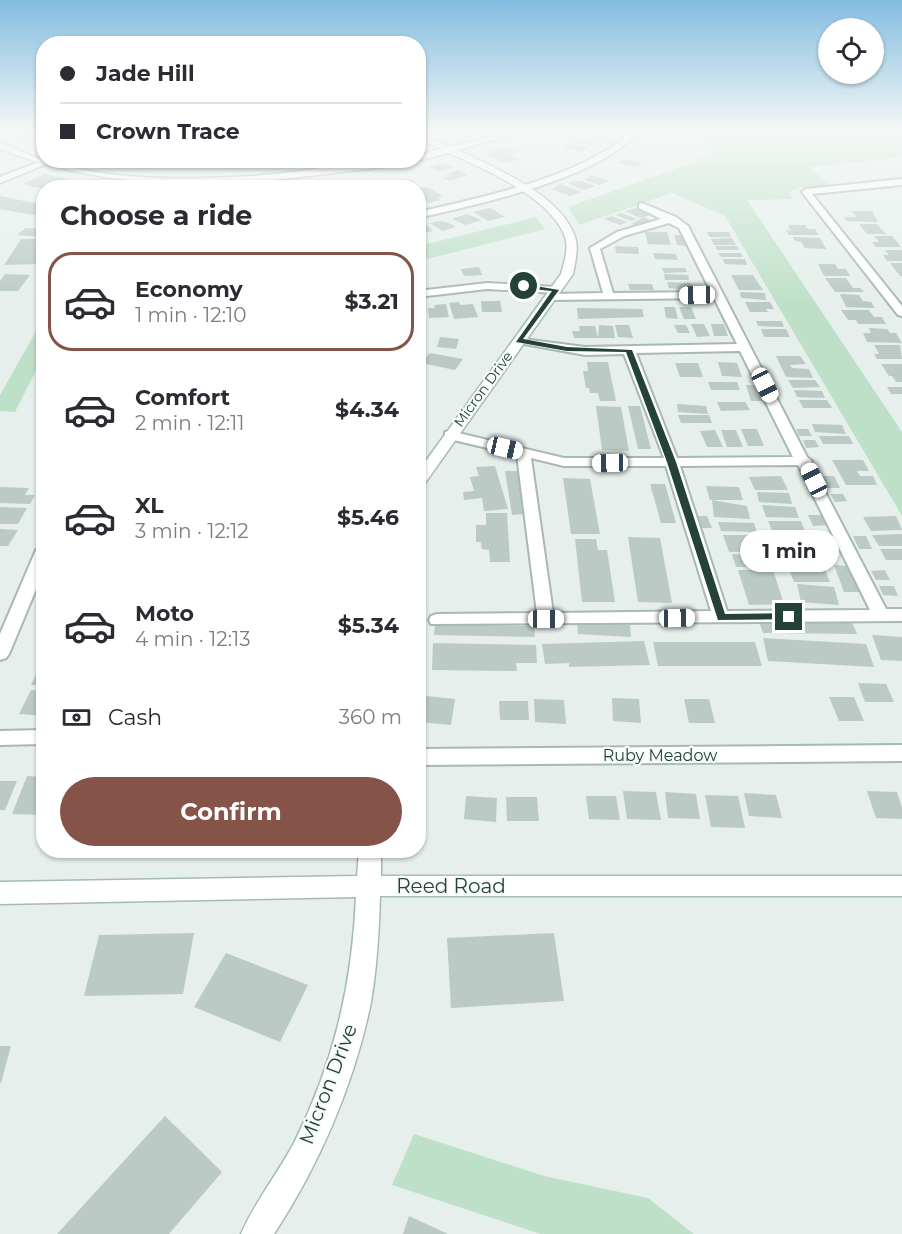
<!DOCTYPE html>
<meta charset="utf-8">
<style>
:root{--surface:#fff;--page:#f7f7f7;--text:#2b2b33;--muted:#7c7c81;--line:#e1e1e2;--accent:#855347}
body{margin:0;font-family:Montserrat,sans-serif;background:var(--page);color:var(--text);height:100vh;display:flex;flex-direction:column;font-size:22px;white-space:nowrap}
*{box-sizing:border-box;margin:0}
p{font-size:20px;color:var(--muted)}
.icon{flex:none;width:33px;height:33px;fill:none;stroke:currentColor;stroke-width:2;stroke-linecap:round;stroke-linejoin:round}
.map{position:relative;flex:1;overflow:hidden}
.details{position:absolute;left:36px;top:180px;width:390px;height:678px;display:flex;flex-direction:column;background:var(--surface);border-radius:24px;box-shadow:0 2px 4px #0004}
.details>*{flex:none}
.top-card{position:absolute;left:36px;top:36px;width:390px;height:132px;border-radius:24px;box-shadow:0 2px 4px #0004;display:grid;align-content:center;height:132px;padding:0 24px;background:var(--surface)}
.controls{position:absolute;left:818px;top:18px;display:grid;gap:12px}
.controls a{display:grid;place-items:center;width:66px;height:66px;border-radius:50%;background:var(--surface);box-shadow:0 2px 4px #0004;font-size:30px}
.end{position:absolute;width:27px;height:27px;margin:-14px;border:8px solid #24423a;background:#fff;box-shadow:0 0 0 3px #fff}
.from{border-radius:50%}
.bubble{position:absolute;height:42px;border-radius:21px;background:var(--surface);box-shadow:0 2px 4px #0004;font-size:20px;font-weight:700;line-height:42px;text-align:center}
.car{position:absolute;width:18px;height:36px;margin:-18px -9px;border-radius:8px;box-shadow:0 0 4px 2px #0007;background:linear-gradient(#fff 24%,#345 0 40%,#fff 0 76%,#345 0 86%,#fff 0)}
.top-card b{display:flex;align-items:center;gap:21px;height:57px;font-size:22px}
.top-card b+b{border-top:2px solid var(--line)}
.top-card i{width:15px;height:15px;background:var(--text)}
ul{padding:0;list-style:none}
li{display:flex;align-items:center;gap:18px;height:99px;margin:0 12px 9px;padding:0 12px;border:3px solid transparent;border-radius:24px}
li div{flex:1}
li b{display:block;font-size:22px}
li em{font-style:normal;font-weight:700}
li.on{border-color:var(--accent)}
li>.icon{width:54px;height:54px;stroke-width:1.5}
h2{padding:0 24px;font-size:27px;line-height:72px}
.pay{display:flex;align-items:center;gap:15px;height:66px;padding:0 24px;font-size:22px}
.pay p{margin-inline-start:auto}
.button{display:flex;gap:12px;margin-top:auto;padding:12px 24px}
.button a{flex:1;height:69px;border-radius:36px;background:var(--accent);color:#fff;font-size:24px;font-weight:700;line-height:69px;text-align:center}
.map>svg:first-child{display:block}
.green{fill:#bfe0c8}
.building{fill:#bbcac4}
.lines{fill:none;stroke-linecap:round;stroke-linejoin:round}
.street-casing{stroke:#a8b8b2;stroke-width:4}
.secondary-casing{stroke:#a4bbb3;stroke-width:3}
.street{fill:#fff;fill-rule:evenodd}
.secondary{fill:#fff;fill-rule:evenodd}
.route{fill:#24423a}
.labels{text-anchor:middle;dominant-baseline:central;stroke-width:4.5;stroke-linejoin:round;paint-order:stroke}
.far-street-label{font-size:14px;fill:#24423a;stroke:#f7fbf9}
.street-label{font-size:16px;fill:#24423a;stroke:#f7fbf9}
.near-street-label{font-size:20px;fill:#24423a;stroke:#f7fbf9}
</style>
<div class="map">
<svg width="902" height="1234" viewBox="0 0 902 1234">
<rect width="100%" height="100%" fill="#e6efeb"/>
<path class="green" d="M8,131H43V150Z
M702,131H902V157L809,167L832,187L797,188L790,192L793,199L747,200L902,432V516L725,216L672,193L579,225L568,207L690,164L715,152Z
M81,161L155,160V161L150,169Z
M536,217L545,229L419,261V246Z
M43,319V357L15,412L0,411V395Z
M414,1134L544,1176L648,1198L694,1234H541L392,1185Z"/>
<path class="building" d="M590,133L609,138L595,140L581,136Z
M580,138L599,143L593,147L571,141Z
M571,143L589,148L581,152L563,147Z
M505,147L518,152L497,159L510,155L519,160L504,163L487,156L492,155L487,153Z
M624,159L643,163L636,167L618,163Z
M440,164L448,165L454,167L438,172L429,167Z
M459,170L468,175L450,181L443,178L450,176L446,174Z
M45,174L68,179L44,189L23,184Z
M592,175L609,181L599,185L585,180Z
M362,181L379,183L373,188H354Z
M573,181H581L595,186L584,190L567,183Z
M96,183L95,188H61L62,185Z
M561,184L581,192L570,196L552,189Z
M418,187L429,188L443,196L437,198L441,200L429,203L418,195Z
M0,196L44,205V210L33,215L0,209Z
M490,208L505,217L488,221L473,212Z
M636,208L650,215L640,218L625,211Z
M852,211H872L878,222L847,221L844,217H857Z
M621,213L637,219L631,221L615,215Z
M467,214L482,220L466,225L452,219Z
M611,216L627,222L620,225L604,219Z
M644,217L653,221L638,226L631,224Z
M439,221L447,222L456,227L442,231L430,223Z
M426,224L433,231L418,234V225Z
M859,224H877L886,234H867Z
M788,225H805L808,229H815L819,235H789L786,230L791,231Z
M26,228L44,229V237L17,235Z
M645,232H667L671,245L648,244Z
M707,232H729L731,237H710Z
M674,235H683L687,246L677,245Z
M874,236H892L901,247H876L872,242H879Z
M793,237L820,238L826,249L805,248L801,242L795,241Z
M732,238L736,245H714L711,239Z
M21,239H44V253L36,264L4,265Z
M615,246L638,247L639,254L616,253Z
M715,246H737L739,250H717Z
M885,250H902V261H887L883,255H889Z
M653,253L676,254L678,260L655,259Z
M718,253H741L743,257H721Z
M722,259H745L747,265L725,264Z
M890,263H902V276H900Z
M818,264H835L838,269H846L850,276H824Z
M479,267L482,275L464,276L461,269Z
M662,268H685L687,272L664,273Z
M5,274L30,275L18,291H0V281Z
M664,274L688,275L689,280H665Z
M731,275H753L763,290H739Z
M825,278H846L853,288H860L864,292H835Z
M667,282L691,283L694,291L669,288Z
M628,284H652L654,290H630Z
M740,292L765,293L766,300L741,298Z
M840,294L859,295L863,301L871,302L875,308L846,307Z
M481,301H500L502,312H482Z
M459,302L460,305L473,304L478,317L454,319L449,303Z
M745,302H770L774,309H766L768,312H750Z
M446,304L449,317L429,318L428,308H435L434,305Z
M664,307H675L678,319L666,318Z
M679,307H691L696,319H684Z
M577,308L642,309L644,317L578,319Z
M841,310H869L874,317H882L886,324H858L856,320H848Z
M756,321H782L784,327L758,326Z
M691,324H704L710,336L697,337Z
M711,324H724L728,336H714Z
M599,325L613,326L615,338H598Z
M615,325H629L633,338L618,337Z
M674,325H686L690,333H678Z
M579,326H595L598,338H574L572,331H580Z
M869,328L887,329L890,333H896L902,343L867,342L863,333H871Z
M761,329H786L790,337H764Z
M440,337L459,339L456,349L437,347Z
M874,345H900L902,359H877L874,354H879Z
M430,353L463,359L455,370L421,363Z
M776,356H800L806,364L790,365L792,368L809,369L813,378L786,377Z
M587,362H608L616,401H600L598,393H590L589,388H586L583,371H588Z
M718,362L737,363L742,377L722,376Z
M675,363H698L703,377H680Z
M881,364H902V382H896L892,376H889Z
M788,380H815L820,387L793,388Z
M708,382H737L740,390H711Z
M746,385H757L763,401H751Z
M887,387H902V394H891Z
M794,390L822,391L825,398L797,397Z
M799,400H827L832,408H803Z
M717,402H745L750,410L721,411Z
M677,404L706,406L708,414L678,412Z
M596,406L621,407L629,451L602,450Z
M628,406H640L651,449H638Z
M678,415H709L712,423H681Z
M812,424L842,425L846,434L815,432Z
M741,429H757L764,446H748Z
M796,429H808L812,436H799Z
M715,430L723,447H707L700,431Z
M721,430H736L743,447H727Z
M819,436H849L853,444H823Z
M803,440H815L819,447L806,448Z
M832,460H863L869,471H857L860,476H873L877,485H846Z
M495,466L508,509L484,511L482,498L464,500L463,492L474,491L470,477L479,476L476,467Z
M505,471H518L525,514L512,515Z
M781,476L788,490H755L749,477Z
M822,476H834L840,488H828Z
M563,478L590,479L600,534H571Z
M650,484H665L676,523H661Z
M706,486L739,487L743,500H710Z
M0,487L29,488L25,495H35L30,504L0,503Z
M757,492L789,493L792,504L759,502Z
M830,494H843L847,501L835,502Z
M712,500L747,506L750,519L714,517Z
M762,505L795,507L799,518L766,517Z
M0,507L27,508L18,524H0Z
M486,513H507L510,562H490L489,550L482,549L481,542H476V525H486Z
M808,515H822L827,525L813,526Z
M694,516H707L712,528H698Z
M896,516L902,530L871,531L863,517Z
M768,521H801L805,532L772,531Z
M718,522L754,523L757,532L721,531Z
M0,529L18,530L8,546H0Z
M902,534V546H879L872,535Z
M723,535H758L765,551L729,552Z
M853,536H866L872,549H859Z
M628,537L660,538L672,603L638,602Z
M776,537H809L815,550H781Z
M575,539H596L598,550H607L615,602H582Z
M880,549H902V560H886Z
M732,554L767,555L771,567H736Z
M834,565L849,566L860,592H844Z
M738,570H773L784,604L749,605Z
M789,570H825L830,582H794Z
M885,570L890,580H876L871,571Z
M797,584L834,587L839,605L801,602Z
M879,586H894L898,596L883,595Z
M759,622H852L857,634L763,633Z
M577,623L630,625L631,637L578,634Z
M435,624L534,626L535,637L434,635Z
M872,635L902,637V661L881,660Z
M763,638L866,644L874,667L768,661Z
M644,641L650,665L569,667V663L545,664L542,644Z
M653,642H755L762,666H658Z
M433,643L536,645L537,663H516L517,671L432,670Z
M36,674H44V685H31Z
M858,683L886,684L894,702H865Z
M31,690L44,691V716L19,714Z
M426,696L455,699L451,725L421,722Z
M829,697H854L864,721H839Z
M612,698L639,699L641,723L613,721Z
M534,699L564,700L566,724L535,722Z
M684,699H709L715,723H689Z
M499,701H528L529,720H500Z
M27,776L44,777L39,787H44V815L12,814Z
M0,781H17L5,810H0Z
M623,791L656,792L661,820L627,819Z
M867,791L897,792L902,808V819L876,818Z
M665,792L696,794L700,819L668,818Z
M744,793L776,795L782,818L749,816Z
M705,795L738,796L745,828L711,827Z
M466,796L497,798L496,822L464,819Z
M586,796H616L620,820L589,819Z
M506,797H537L539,821H507Z
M194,933L183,994L84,996L99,935Z
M554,933L564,1001L451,1008L447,938Z
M226,953L308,985L280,1042L194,1007Z
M0,1046H11L1,1083L0,1082Z
M165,1116L222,1172L169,1234H57Z
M409,1216L448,1234H403Z"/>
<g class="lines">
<defs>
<path id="street" d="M631,131H639C599,179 479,204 418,218V212C479,198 587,176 631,131Z
M44,160H56L0,183V177Z
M902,179V185L812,194L902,306V316L898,315L802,192L806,189Z
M642,203L676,217L688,226L807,457L812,461L810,463L886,609H902V621L431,624L429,620L431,616L437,614L537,613L517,455L445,438V432L450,431L564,458H664L624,354L585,355L519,343L515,342V338L585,347L737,344L714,298L551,300L546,297L551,294L603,293L590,248L617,232L661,219L639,208V204ZM669,223L679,228L711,292L613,293L600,249L624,236ZM740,351L793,457L677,458L636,353ZM531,458L564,466H666L711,611L553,613ZM798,465L870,610L727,611L680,466Z
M487,283L556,287L561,290L556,293L487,289L418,297V291Z
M44,545V570L9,654L6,658L0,660V634L36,550Z
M44,730V744L0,745V731Z
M902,745V761L418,765V749Z"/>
<path id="secondary" d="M511,131H524L458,150C495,168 561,195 575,237C579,249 575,263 573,274L423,486L418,487V472L561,274C564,263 569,248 565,237C551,197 484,169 449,153L421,160H417L418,155L441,149L418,138V133L450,147Z
M0,143C16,148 32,157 47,161C112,181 184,180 251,176C303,173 355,160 406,160C391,169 353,170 334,173C219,188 109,192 0,149Z
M359,850H381V876H902V896H380C379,931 377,967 371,1002C355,1082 319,1166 274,1234H241C253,1205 278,1173 294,1143C334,1062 352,986 356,897L0,904V882L357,876Z"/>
</defs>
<use href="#street" class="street-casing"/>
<use href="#secondary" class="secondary-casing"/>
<use href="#street" class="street"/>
<use href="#secondary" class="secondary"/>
</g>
<linearGradient id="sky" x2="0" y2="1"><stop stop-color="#84bce0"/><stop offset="0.43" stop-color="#f4f8f6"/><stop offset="1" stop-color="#f4f8f6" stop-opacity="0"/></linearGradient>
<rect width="902" height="304" fill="url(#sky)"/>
<path class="route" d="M524,284L559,290L523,339L567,347L632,350L676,462L725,614L789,613L794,617L793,619L718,620L667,462L626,352L567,351L516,342L552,291L521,288Z"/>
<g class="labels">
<g class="far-street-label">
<text transform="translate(483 389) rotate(-54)">Micron Drive</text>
</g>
<g class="street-label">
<text x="660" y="755">Ruby Meadow</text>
</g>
<g class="near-street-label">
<text x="451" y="886">Reed Road</text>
<text transform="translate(328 1084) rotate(-69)">Micron Drive</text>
</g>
</g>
</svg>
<div class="controls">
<a><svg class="icon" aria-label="locate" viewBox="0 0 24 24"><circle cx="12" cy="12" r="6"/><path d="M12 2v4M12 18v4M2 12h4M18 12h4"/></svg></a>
</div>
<i class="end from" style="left:524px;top:286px"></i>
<i class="end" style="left:789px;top:617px"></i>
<div class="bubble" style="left:740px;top:530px;width:99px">1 min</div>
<i class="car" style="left:697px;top:295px;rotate:269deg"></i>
<i class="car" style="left:765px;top:385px;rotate:153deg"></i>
<i class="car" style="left:505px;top:448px;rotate:103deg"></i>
<i class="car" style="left:610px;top:463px;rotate:269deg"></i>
<i class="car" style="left:814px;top:480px;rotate:334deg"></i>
<i class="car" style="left:677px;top:618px;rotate:89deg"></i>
<i class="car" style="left:546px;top:619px;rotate:90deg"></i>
<div class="top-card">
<b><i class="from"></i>Jade Hill</b>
<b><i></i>Crown Trace</b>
</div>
<section class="details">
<h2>Choose a ride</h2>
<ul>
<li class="on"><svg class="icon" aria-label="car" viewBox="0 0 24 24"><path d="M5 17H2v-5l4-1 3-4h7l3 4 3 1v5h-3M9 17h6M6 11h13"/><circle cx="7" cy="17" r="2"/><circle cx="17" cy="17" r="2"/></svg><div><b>Economy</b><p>1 min · 12:10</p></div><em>$3.21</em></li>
<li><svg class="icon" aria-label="car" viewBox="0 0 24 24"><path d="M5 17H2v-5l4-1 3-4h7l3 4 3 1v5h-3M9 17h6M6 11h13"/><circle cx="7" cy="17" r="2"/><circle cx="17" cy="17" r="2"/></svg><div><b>Comfort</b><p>2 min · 12:11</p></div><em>$4.34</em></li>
<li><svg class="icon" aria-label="car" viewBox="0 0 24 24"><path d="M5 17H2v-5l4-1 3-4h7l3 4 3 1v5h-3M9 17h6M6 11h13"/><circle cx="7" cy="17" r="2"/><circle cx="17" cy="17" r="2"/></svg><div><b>XL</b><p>3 min · 12:12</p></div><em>$5.46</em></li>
<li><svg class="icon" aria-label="car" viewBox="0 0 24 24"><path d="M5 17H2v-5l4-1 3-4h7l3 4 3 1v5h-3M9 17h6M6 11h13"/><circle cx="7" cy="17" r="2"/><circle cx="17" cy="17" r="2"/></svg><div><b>Moto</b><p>4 min · 12:13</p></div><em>$5.34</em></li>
</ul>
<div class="pay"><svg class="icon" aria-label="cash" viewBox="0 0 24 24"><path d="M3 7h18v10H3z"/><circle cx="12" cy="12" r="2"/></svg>Cash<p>360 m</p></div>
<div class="button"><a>Confirm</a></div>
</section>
</div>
